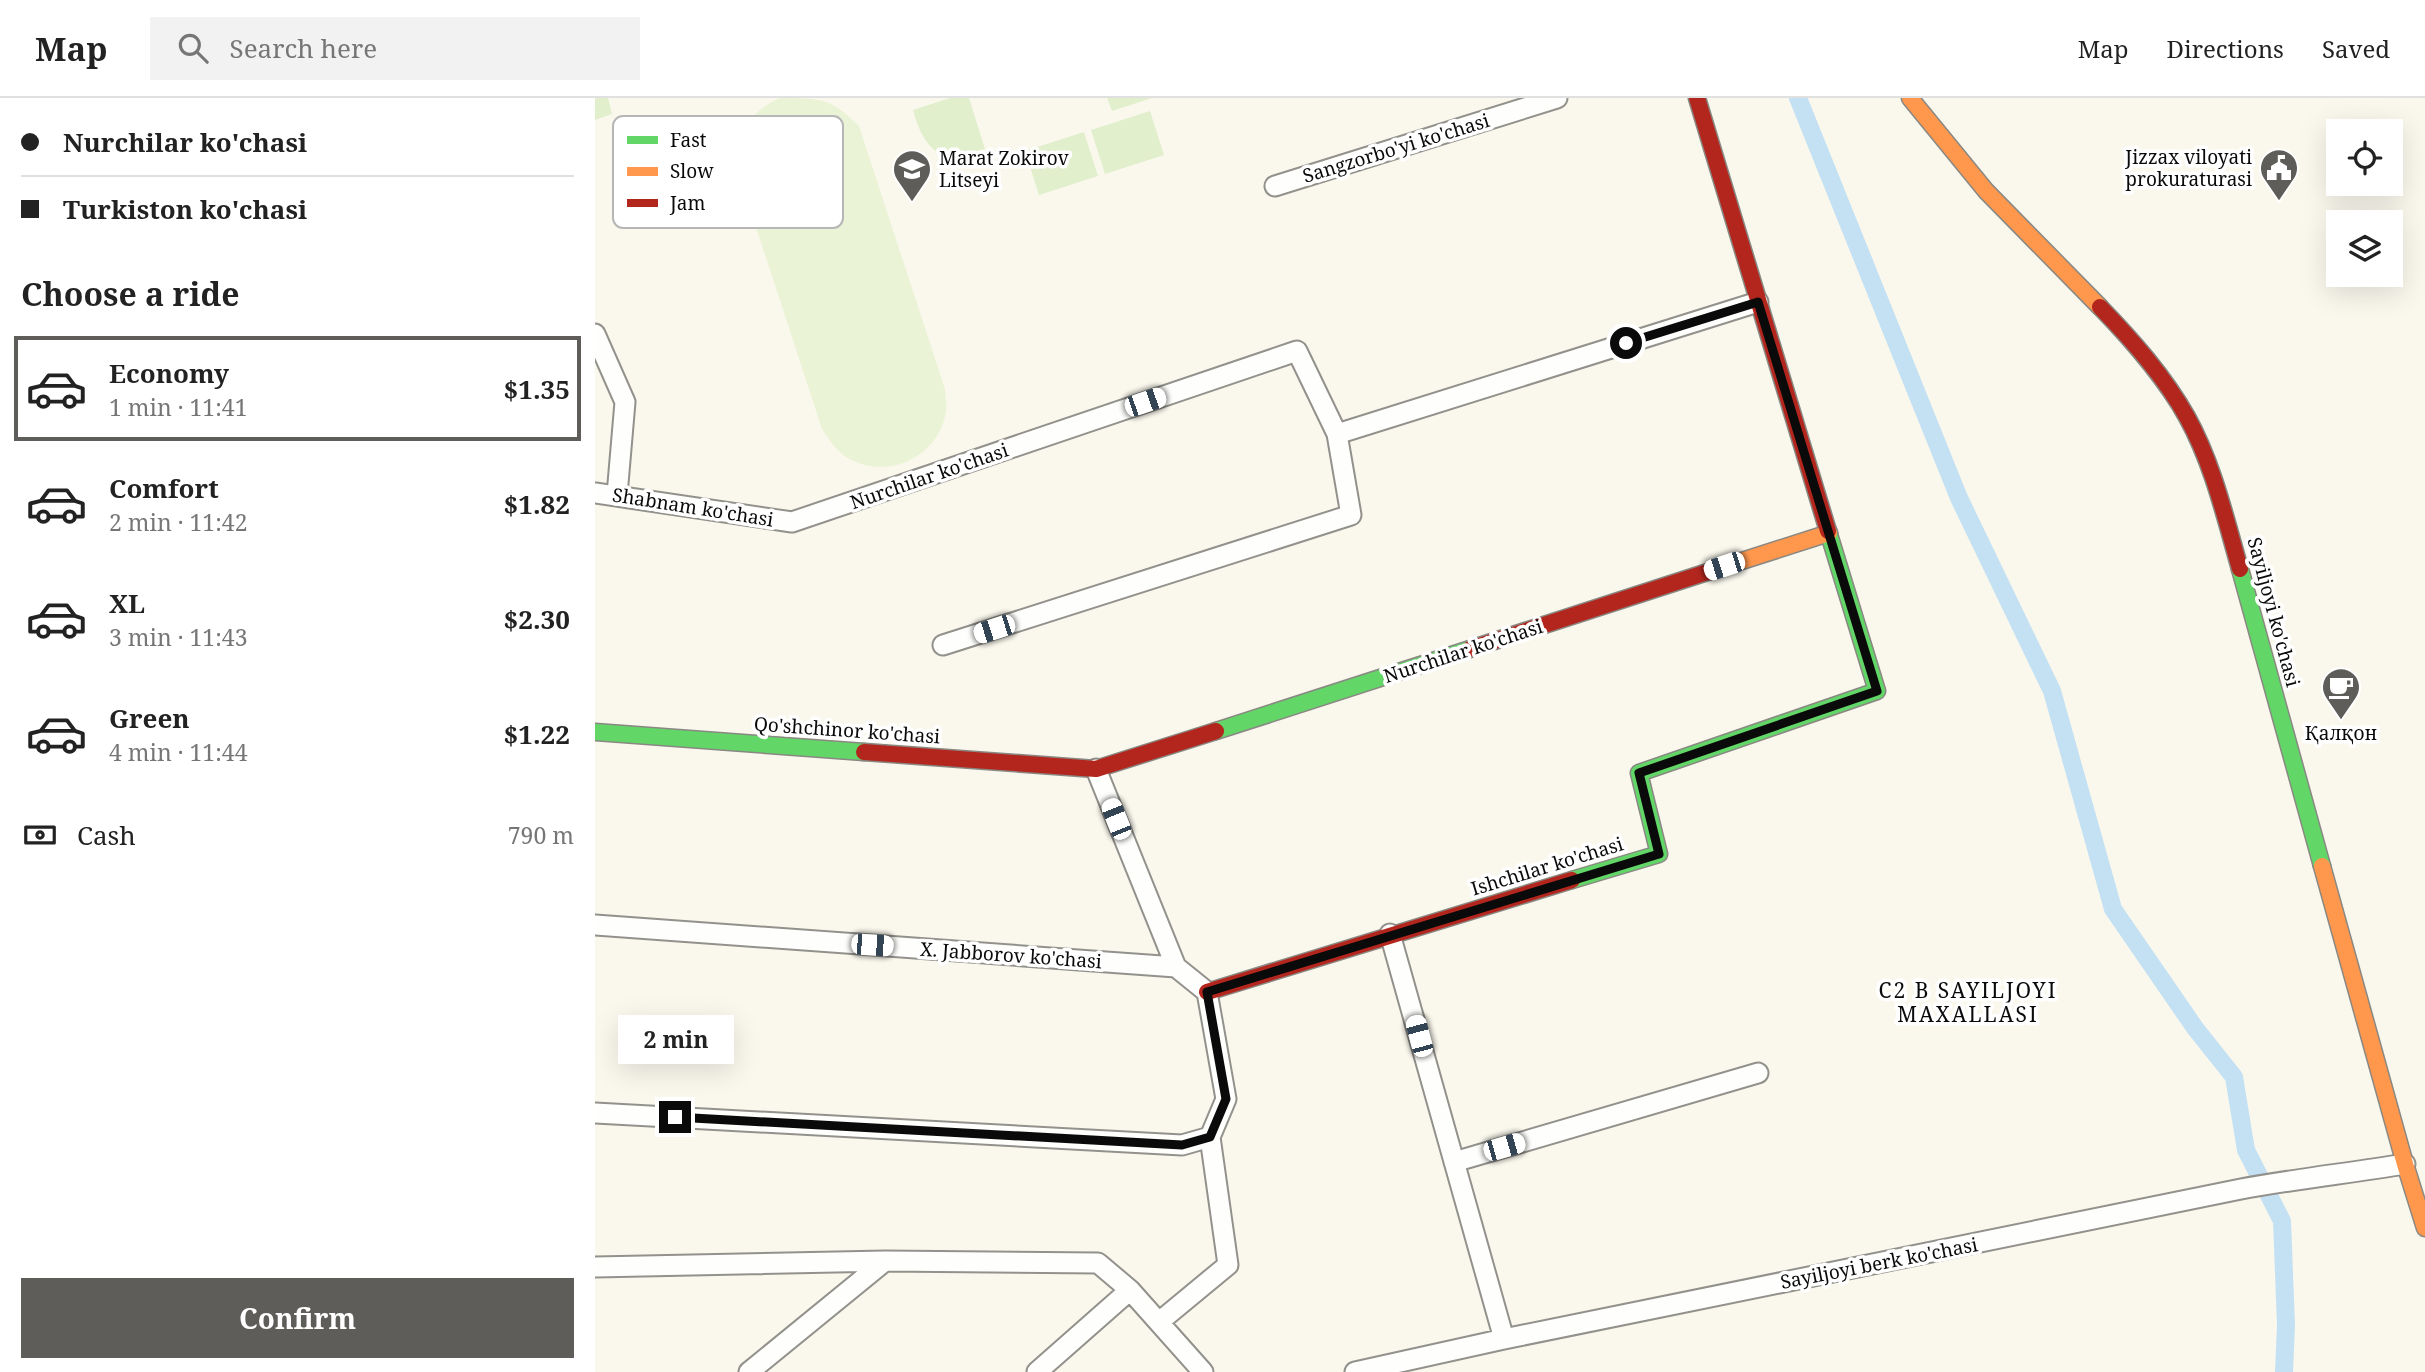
<!DOCTYPE html>
<meta charset="utf-8">
<style>
:root{--surface:#fff;--page:#f2f2f2;--text:#222;--muted:#767676;--line:#e0e0e0;--accent:#5e5d59}
body{margin:0;font-family:"Noto Serif",serif;background:var(--page);color:var(--text);height:100vh;display:flex;flex-direction:column;font-size:26px;white-space:nowrap}
*{box-sizing:border-box;margin:0}
p{font-size:23px;color:var(--muted)}
.icon{flex:none;width:38px;height:38px;fill:none;stroke:currentColor;stroke-width:2;stroke-linecap:round;stroke-linejoin:round}
.map{position:relative;flex:1;overflow:hidden}
.panel{display:flex;flex-direction:column;background:var(--surface);width:595px}
.panel>*{flex:none}
.guide{display:grid;align-content:center;height:154px;padding:0 21px;background:var(--surface)}
.fabs{position:absolute;left:1731px;top:21px;display:grid;gap:14px}
.fabs a{display:grid;place-items:center;width:77px;height:77px;border-radius:0px;background:var(--surface);box-shadow:0 7px 28px #0002;font-size:35px}
.end{position:absolute;width:32px;height:32px;margin:-16px;border:9px solid #0a0a0a;background:#fff;box-shadow:0 0 0 4px #fff}
.from{border-radius:50%}
.bubble{position:absolute;height:49px;border-radius:0px;background:var(--surface);box-shadow:0 7px 28px #0002;font-size:23px;font-weight:700;line-height:49px;text-align:center}
.car{position:absolute;width:21px;height:42px;margin:-21px -10px;border-radius:9px;box-shadow:0 0 5px 2px #0007;background:linear-gradient(#fff 24%,#345 0 40%,#fff 0 76%,#345 0 86%,#fff 0)}
.guide b{display:flex;align-items:center;gap:24px;height:66px;font-size:26px}
.guide b+b{border-top:2px solid var(--line)}
.guide i{width:18px;height:18px;background:var(--text)}
ul{padding:0;list-style:none}
li{display:flex;align-items:center;gap:21px;height:105px;margin:0 14px 10px;padding:0 7px;border:4px solid transparent;border-radius:0px}
li div{flex:1}
li b{display:block;font-size:26px}
li em{font-style:normal;font-weight:700}
li.on{border-color:var(--accent)}
li>.icon{width:63px;height:63px;stroke-width:1.5}
h2{padding:0 21px;font-size:32px;line-height:84px}
.pay{display:flex;align-items:center;gap:18px;height:77px;padding:0 21px;font-size:26px}
.pay p{margin-inline-start:auto}
.primary-button{display:flex;gap:14px;margin-top:auto;padding:14px 21px}
.primary-button a{flex:1;height:80px;border-radius:0px;background:var(--accent);color:#fff;font-size:28px;font-weight:700;line-height:80px;text-align:center}
header{display:flex;align-items:center;gap:42px;box-sizing:border-box;height:98px;padding:0 35px;background:var(--surface);border-bottom:2px solid var(--line)}
header strong{font-size:33px}
nav{display:flex;gap:38px;margin-inline-start:auto;font-size:24px}
.search{width:490px;height:63px;background:var(--page);display:flex;align-items:center;gap:18px;box-sizing:border-box;padding:0 24px;border-radius:0px;color:var(--muted);font-size:26px}
main{display:flex;flex:1;min-height:0}
.map>svg:first-child{display:block}
.green{fill:#e1efcd}
.pitch{fill:#ebf3d6}
.lines{fill:none;stroke-linecap:round;stroke-linejoin:round}
.canal{stroke:#c4e1f3;stroke-width:18}
.street-casing{stroke:#92918c;stroke-width:23}
.fast-casing{stroke:#898883;stroke-width:19}
.slow-casing{stroke:#898883;stroke-width:19}
.jam-casing{stroke:#898883;stroke-width:19}
.street{stroke:#fefefc;stroke-width:19}
.fast{stroke:#63d668;stroke-width:16}
.slow{stroke:#ff974d;stroke-width:16}
.jam{stroke:#b3261e;stroke-width:16}
.route{stroke:#0a0a0a;stroke-width:9}
.labels{text-anchor:middle;dominant-baseline:central;stroke-width:7;stroke-linejoin:round;paint-order:stroke}
.street-label{font-size:19px;fill:#0a0a0a;stroke:#fff}
.poi-label{font-size:19px;fill:#0a0a0a;stroke:#fff;text-anchor:end}
.neighbourhood-label{font-size:21px;letter-spacing:2px;fill:#0a0a0a;stroke:#fff}
.key{fill:#fff;stroke:#b6b6b6;stroke-width:2}
.key-label{font-size:19px;fill:#0a0a0a}
</style>
<header>
<strong>Map</strong>
<div class="search"><svg class="icon" aria-label="search" viewBox="0 0 24 24"><circle cx="10" cy="10" r="6"/><path d="M15 15l6 6"/></svg>Search here</div>
<nav><a>Map</a><a>Directions</a><a>Saved</a></nav>
</header>
<main>
<section class="panel">
<div class="guide">
<b><i class="from"></i>Nurchilar ko'chasi</b>
<b><i></i>Turkiston ko'chasi</b>
</div>
<h2>Choose a ride</h2>
<ul>
<li class="on"><svg class="icon" aria-label="car" viewBox="0 0 24 24"><path d="M5 17H2v-5l4-1 3-4h7l3 4 3 1v5h-3M9 17h6M6 11h13"/><circle cx="7" cy="17" r="2"/><circle cx="17" cy="17" r="2"/></svg><div><b>Economy</b><p>1 min · 11:41</p></div><em>$1.35</em></li>
<li><svg class="icon" aria-label="car" viewBox="0 0 24 24"><path d="M5 17H2v-5l4-1 3-4h7l3 4 3 1v5h-3M9 17h6M6 11h13"/><circle cx="7" cy="17" r="2"/><circle cx="17" cy="17" r="2"/></svg><div><b>Comfort</b><p>2 min · 11:42</p></div><em>$1.82</em></li>
<li><svg class="icon" aria-label="car" viewBox="0 0 24 24"><path d="M5 17H2v-5l4-1 3-4h7l3 4 3 1v5h-3M9 17h6M6 11h13"/><circle cx="7" cy="17" r="2"/><circle cx="17" cy="17" r="2"/></svg><div><b>XL</b><p>3 min · 11:43</p></div><em>$2.30</em></li>
<li><svg class="icon" aria-label="car" viewBox="0 0 24 24"><path d="M5 17H2v-5l4-1 3-4h7l3 4 3 1v5h-3M9 17h6M6 11h13"/><circle cx="7" cy="17" r="2"/><circle cx="17" cy="17" r="2"/></svg><div><b>Green</b><p>4 min · 11:44</p></div><em>$1.22</em></li>
</ul>
<div class="pay"><svg class="icon" aria-label="cash" viewBox="0 0 24 24"><path d="M3 7h18v10H3z"/><circle cx="12" cy="12" r="2"/></svg>Cash<p>790 m</p></div>
<div class="primary-button"><a>Confirm</a></div>
</section>
<div class="map">
<svg width="1830" height="1274" viewBox="0 0 1830 1274">
<rect width="100%" height="100%" fill="#faf8ed"/>
<path class="green" d="M0,0H13L17,16L0,22Z
M355,0H374L390,51C381,53 371,57 362,58C334,61 324,33 318,12Z
M512,0H557L517,13Z
M555,13L569,57L510,76L496,32Z
M489,34L503,78L444,97L430,53Z"/>
<path class="pitch" d="M184,0C225,0 236,0 264,28L350,291C350,298 352,306 351,313C345,357 296,382 256,362C243,355 235,343 227,331L141,68C144,33 153,16 184,0Z"/>
<g class="lines">
<path class="canal" d="M1203,0L1364,400L1457,593L1518,811L1600,930L1639,979L1651,1052L1687,1123L1691,1227L1689,1274"/>
<defs>
<path id="street" d="M680,88L962,0
M0,236L30,304L22,397
M0,395L197,424L702,253L742,336L1163,204
M348,547L756,417L742,336
M501,671L581,869L612,894L631,1001L615,1039L633,1167L564,1224
M0,827L581,869
M795,836L909,1241
M0,1015L587,1047L615,1039
M859,1064L1163,975
M0,1169L290,1163
M154,1274L290,1163L503,1165L535,1192L608,1274
M442,1274L535,1192
M760,1274L909,1241L1646,1091C1700,1081 1755,1075 1810,1066"/>
<path id="fast" d="M1645,471L1727,768
M621,633L875,551
M0,634L269,654
M977,782L1064,756L1044,675L1282,593L1233,433"/>
<path id="slow" d="M1315,0L1391,93L1505,209
M1128,469L1234,435
M1727,768L1810,1066L1830,1130"/>
<path id="jam" d="M1102,0L1233,433
M1505,209C1537,242 1569,278 1592,319C1618,366 1630,419 1645,471
M875,551L1128,469
M269,654L501,671L621,633
M612,894L977,782"/>
</defs>
<use href="#street" class="street-casing"/>
<use href="#fast" class="fast-casing"/>
<use href="#slow" class="slow-casing"/>
<use href="#jam" class="jam-casing"/>
<use href="#street" class="street"/>
<use href="#fast" class="fast"/>
<use href="#slow" class="slow"/>
<use href="#jam" class="jam"/>
</g>
<g class="lines">
<path class="route" d="M80,1019L587,1047L615,1039L631,1001L612,894L1064,756L1044,675L1282,593L1163,204L1031,245"/>
</g>
<defs>
<symbol id="civic-pin" viewBox="-11 -11 22 30"><path d="M0 17L-7.5 6A9.5 9.5 0 1 1 7.5 6Z" fill="#5e5d59" stroke="#fff"/><path d="M-.6-6.5H3V-4.5H.6V-3L4-1V1h2V6H-6V1h2V-1L-.6-3ZM-1.2 2.5V6h2.4V2.5Z" fill="#fff"/></symbol>
<symbol id="university-pin" viewBox="-11 -11 22 30"><path d="M0 17L-7.5 6A9.5 9.5 0 1 1 7.5 6Z" fill="#5e5d59" stroke="#fff"/><path d="M0-5L7-2L0 1L-7-2ZM-4 1L0 2.5L4 1V4Q0 6-4 4Z" fill="#fff"/></symbol>
<symbol id="cafe-pin" viewBox="-11 -11 22 30"><path d="M0 17L-7.5 6A9.5 9.5 0 1 1 7.5 6Z" fill="#5e5d59" stroke="#fff"/><path d="M-5.5-4.5H6V0H3Q3 3.5 0 3.5H-2.5Q-5.5 3.5-5.5 0ZM3-3.2v2h1.7v-2ZM-6 4.5H4V6H-6Z" fill="#fff"/></symbol>
</defs>
<g fill-rule="evenodd">
<use href="#civic-pin" x="1662" y="48" width="44" height="60"/>
<use href="#university-pin" x="295" y="49" width="44" height="60"/>
<use href="#cafe-pin" x="1724" y="567" width="44" height="60"/>
</g>
<g class="labels">
<g class="street-label">
<text transform="translate(801 50) rotate(-17)">Sangzorbo'yi ko'chasi</text>
<text transform="translate(334 378) rotate(-19)">Nurchilar ko'chasi</text>
<text transform="translate(98 409) rotate(9)">Shabnam ko'chasi</text>
<text transform="translate(1679 514) rotate(75)">Sayiljoyi ko'chasi</text>
<text transform="translate(868 553) rotate(-18)">Nurchilar ko'chasi</text>
<text transform="translate(252 632) rotate(4)">Qo'shchinor ko'chasi</text>
<text transform="translate(952 768) rotate(-17)">Ishchilar ko'chasi</text>
<text transform="translate(416 857) rotate(4)">X. Jabborov ko'chasi</text>
<text transform="translate(1284 1165) rotate(-11)">Sayiljoyi berk ko'chasi</text>
</g>
<g class="poi-label">
<text x="1657" y="59">Jizzax viloyati<tspan x="1657" dy="22">prokuraturasi</tspan></text>
<text x="344" y="60" text-anchor="start">Marat Zokirov<tspan x="344" dy="22">Litseyi</tspan></text>
<text x="1746" y="635" text-anchor="middle">Қалқон</text>
</g>
<g class="neighbourhood-label">
<text x="1373" y="892">C2 B SAYILJOYI<tspan x="1373" dy="24">MAXALLASI</tspan></text>
</g>
</g>
<rect x="18" y="18" width="230" height="112" rx="10" class="key"/>
<rect x="32" y="38" width="31" height="8" fill="#63d668"/>
<rect x="32" y="69" width="31" height="9" fill="#ff974d"/>
<rect x="32" y="101" width="31" height="8" fill="#b3261e"/>
<g class="key-label">
<text x="75" y="49">Fast</text>
<text x="75" y="80">Slow</text>
<text x="75" y="112">Jam</text>
</g>
</svg>
<div class="fabs">
<a><svg class="icon" aria-label="locate" viewBox="0 0 24 24"><circle cx="12" cy="12" r="6"/><path d="M12 2v4M12 18v4M2 12h4M18 12h4"/></svg></a>
<a><svg class="icon" aria-label="layers" viewBox="0 0 24 24"><path d="M12 4l9 5-9 5-9-5zM3 14l9 5 9-5"/></svg></a>
</div>
<i class="end from" style="left:1031px;top:245px"></i>
<i class="end" style="left:80px;top:1019px"></i>
<div class="bubble" style="left:23px;top:917px;width:116px">2 min</div>
<i class="car" style="left:550px;top:304px;rotate:71deg"></i>
<i class="car" style="left:1129px;top:468px;rotate:252deg"></i>
<i class="car" style="left:399px;top:531px;rotate:252deg"></i>
<i class="car" style="left:521px;top:721px;rotate:338deg"></i>
<i class="car" style="left:277px;top:847px;rotate:94deg"></i>
<i class="car" style="left:824px;top:938px;rotate:345deg"></i>
<i class="car" style="left:909px;top:1049px;rotate:74deg"></i>
</div>
</main>
